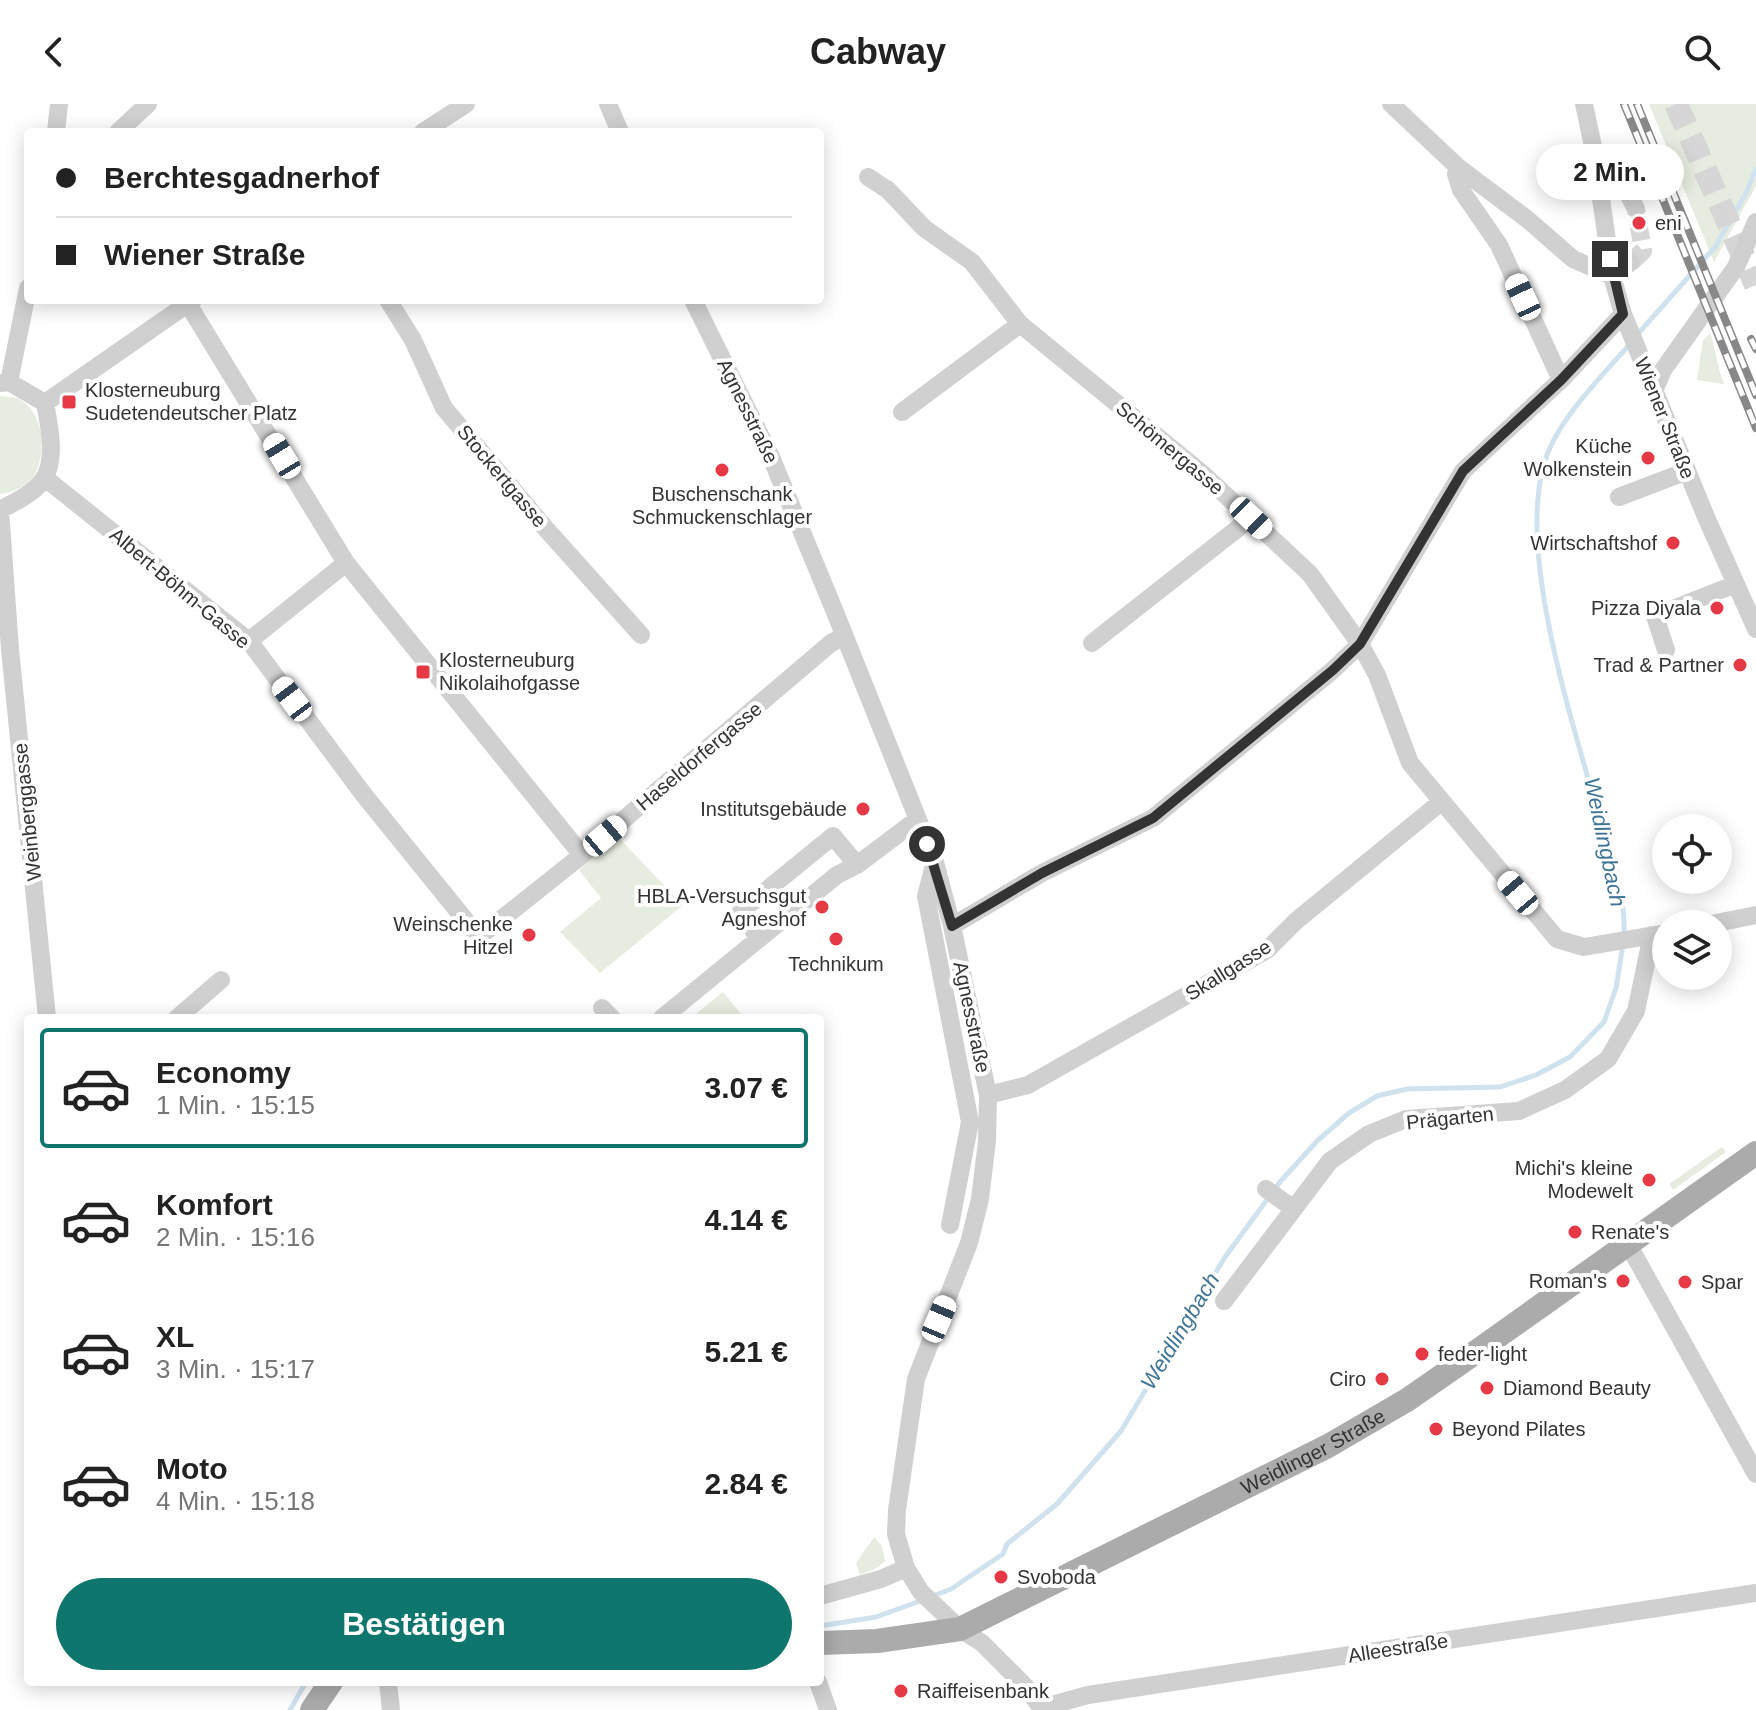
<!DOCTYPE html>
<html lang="de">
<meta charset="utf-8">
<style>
:root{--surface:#fff;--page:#f2f2f2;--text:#222;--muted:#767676;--line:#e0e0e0;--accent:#0f766e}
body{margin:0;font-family:Helvetica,sans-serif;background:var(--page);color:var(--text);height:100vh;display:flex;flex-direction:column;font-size:30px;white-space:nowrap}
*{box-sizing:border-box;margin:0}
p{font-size:26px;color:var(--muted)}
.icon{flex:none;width:44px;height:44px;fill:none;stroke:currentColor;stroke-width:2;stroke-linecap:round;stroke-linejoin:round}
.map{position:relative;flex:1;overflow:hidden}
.sheet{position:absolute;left:24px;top:910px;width:800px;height:672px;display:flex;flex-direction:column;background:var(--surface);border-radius:8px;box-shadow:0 4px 20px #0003}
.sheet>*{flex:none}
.top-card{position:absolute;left:24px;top:24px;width:800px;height:176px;border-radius:8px;box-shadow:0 4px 20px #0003;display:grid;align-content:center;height:176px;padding:0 32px;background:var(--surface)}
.buttons{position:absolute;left:1652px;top:710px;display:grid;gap:16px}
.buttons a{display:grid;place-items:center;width:80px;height:80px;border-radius:50%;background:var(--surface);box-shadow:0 4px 20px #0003;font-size:40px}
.end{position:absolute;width:36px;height:36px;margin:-18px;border:10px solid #333;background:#fff;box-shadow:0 0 0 4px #fff}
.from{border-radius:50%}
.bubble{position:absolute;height:56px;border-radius:28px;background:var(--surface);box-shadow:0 4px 20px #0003;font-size:26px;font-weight:700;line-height:56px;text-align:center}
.car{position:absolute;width:24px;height:48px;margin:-24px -12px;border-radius:10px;box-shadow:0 0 6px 2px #0007;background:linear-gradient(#fff 24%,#345 0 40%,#fff 0 76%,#345 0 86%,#fff 0)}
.top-card b{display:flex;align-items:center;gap:28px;height:76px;font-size:30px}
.top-card b+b{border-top:2px solid var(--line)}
.top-card i{width:20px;height:20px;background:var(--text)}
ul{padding:14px 0 0;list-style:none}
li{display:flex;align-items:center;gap:24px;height:120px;margin:0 16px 12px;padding:0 16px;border:4px solid transparent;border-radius:8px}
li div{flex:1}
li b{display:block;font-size:30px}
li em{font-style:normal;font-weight:700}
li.active{border-color:var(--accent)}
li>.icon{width:72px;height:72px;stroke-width:1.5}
.cta{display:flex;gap:16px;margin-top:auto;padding:16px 32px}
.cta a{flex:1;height:92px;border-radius:48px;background:var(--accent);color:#fff;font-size:32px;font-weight:700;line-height:92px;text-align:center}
header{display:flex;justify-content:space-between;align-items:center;height:104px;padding:0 32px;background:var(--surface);font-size:36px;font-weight:700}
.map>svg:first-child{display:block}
.green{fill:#e6ecdf}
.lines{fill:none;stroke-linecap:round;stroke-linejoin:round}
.stream{stroke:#cfe2ee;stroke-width:5}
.minor-tunnel{stroke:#d6d6d6;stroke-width:18;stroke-dasharray:18 9;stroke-linecap:butt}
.major-tunnel{stroke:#d6d6d6;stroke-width:24;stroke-dasharray:24 12;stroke-linecap:butt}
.minor{stroke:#d0d0d0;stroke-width:18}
.major{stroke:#ababab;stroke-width:24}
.rail-casing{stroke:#888;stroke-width:8}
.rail{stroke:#fff;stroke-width:5;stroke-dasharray:15;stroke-linecap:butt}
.route{stroke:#333;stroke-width:10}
.poi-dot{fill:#e63946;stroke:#fff;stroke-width:3}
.labels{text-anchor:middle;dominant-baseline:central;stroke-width:8;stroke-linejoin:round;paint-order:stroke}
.poi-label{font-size:20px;fill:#333;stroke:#fff;text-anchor:start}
.street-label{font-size:20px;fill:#333;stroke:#fff}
.water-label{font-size:22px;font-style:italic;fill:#3f7597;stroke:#fff}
</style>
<header><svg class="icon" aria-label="back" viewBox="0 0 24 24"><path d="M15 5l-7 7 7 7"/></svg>Cabway<svg class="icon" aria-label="search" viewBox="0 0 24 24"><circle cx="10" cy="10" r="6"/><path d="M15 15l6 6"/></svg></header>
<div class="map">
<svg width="1756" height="1606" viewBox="0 0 1756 1606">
<rect width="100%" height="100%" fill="#fff"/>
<path class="green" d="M1649,0H1756V82L1714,158Z
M1710,229C1716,246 1717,262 1724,280L1697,276L1703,236Z
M0,292C5,293 14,293 19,295C44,309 46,345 36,368C30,382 13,388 0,390Z
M616,731L683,801L600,869L560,828L601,794L579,766Z
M723,888L744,914H691Z
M1722,1043L1726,1048L1673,1086L1669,1080Z
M874,1433L882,1442L885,1457L877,1464L860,1471L856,1459Z"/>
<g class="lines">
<path class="stream" d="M1636,232L1715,143L1747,87L1756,65
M1624,830C1626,784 1607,739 1594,695C1569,607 1517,444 1545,357C1558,315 1602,272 1630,240
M933,1492L951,1485L1003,1450L1007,1440L1057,1400L1121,1327L1225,1153L1280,1078L1317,1037L1349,1009L1377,992L1407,985L1500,983L1536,971L1570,953L1604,918L1616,884L1623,840
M820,1522L876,1513L923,1496
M290,1606L306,1578"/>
<path class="minor-tunnel" d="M1634,68L1645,90
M1631,158L1643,147L1636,105"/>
<path class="major-tunnel" d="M1676,0L1756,181"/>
<path class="minor" d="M608,0L620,28
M1391,0L1459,64L1527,115L1573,155L1612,172
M1584,0L1595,52L1612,172L1623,210L1706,413L1756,525
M56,28L59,0
M118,28L148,0
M423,28L466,0
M1459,64L1456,70L1461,86L1499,141L1561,276
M868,73L888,86L924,124L972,158L1020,220L1204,371L1310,470L1360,540L1377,571L1410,659L1557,835L1584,843L1666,829
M1600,86L1622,78L1636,105
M1612,172L1631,158
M388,196L413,236L444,304L547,426L641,531
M693,196L771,353L835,508L935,758L952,822L988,991L987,1037L980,1095L969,1139L916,1275L897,1406L896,1430L906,1464L921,1488L960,1525L982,1539L1025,1582L1043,1606
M188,200L346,459L582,751
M9,278L28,184
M0,279L9,278L45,299C49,321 57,356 43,376C33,390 15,398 0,406L10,545L47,914
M1654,287L1663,266L1736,163L1756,118
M45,299L193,196
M902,308L1020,220
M45,374L249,537L364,691L479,833L582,751L831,539L844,532
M1619,393L1687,367
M249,537L346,459
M1092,539L1251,414
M1666,546L1655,512L1736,480
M934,761L926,792L970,1018L950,1121
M1711,820L1756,811
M952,822L1042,769L1153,714L1333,566L1360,540L1463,367L1561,276L1623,210
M758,834L741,807L833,732L857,761
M602,904L612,914
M177,914L221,876
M662,914L837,771L857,761L918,715
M988,991L1028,981L1267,846L1296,817L1441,698
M1266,1085L1294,1105
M1628,1140L1756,1370
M1224,1197L1330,1057L1369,1030L1406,1015L1519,1007L1565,986L1608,955L1636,907L1652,831
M820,1492L881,1475L906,1464
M388,1578L391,1606
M818,1578L828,1606
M1041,1604L1088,1591L1756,1489"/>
<g class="major">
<path id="s1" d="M820,1539L877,1537L960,1525L1328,1342L1407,1296L1459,1260L1756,1049"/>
<path d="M312,1606L331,1578"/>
</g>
<defs>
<path id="rail" d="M1624,0L1756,324
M1637,0L1756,291
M1751,235L1756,245"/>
</defs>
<use href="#rail" class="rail-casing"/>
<use href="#rail" class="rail"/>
</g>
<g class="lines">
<path class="route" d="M927,740L952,822L1042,769L1153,714L1333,566L1360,540L1463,367L1561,276L1623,210L1610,155"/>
</g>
<g class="poi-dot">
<circle cx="1639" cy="119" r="8"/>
<rect x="61" y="290" width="16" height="16" rx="4"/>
<circle cx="1648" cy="354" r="8"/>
<circle cx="722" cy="366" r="8"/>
<circle cx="1673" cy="439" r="8"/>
<circle cx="1717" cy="504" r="8"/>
<circle cx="1740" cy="561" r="8"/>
<rect x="415" y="560" width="16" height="16" rx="4"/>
<circle cx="863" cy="705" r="8"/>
<circle cx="822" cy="803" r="8"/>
<circle cx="529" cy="831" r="8"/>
<circle cx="836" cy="835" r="8"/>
<circle cx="1649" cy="1076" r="8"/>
<circle cx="1575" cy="1128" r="8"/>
<circle cx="1623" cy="1177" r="8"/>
<circle cx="1685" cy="1178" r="8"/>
<circle cx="1422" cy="1250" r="8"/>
<circle cx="1382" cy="1275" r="8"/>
<circle cx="1487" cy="1284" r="8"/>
<circle cx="1436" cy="1325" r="8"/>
<circle cx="1001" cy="1473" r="8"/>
<circle cx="901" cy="1587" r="8"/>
</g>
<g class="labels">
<g class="poi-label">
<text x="1655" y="119">eni</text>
<text x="85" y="286">Klosterneuburg<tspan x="85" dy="23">Sudetendeutscher Platz</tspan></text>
<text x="1632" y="342" text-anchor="end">Küche<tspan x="1632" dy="23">Wolkenstein</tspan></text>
<text x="722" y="390" text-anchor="middle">Buschenschank<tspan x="722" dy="23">Schmuckenschlager</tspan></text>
<text x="1657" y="439" text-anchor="end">Wirtschaftshof</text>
<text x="1701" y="504" text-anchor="end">Pizza Diyala</text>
<text x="439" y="556">Klosterneuburg<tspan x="439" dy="23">Nikolaihofgasse</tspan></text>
<text x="1724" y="561" text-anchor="end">Trad &amp; Partner</text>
<text x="847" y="705" text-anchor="end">Institutsgebäude</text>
<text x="806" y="792" text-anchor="end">HBLA-Versuchsgut<tspan x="806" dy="23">Agneshof</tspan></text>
<text x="513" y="820" text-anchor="end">Weinschenke<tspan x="513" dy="23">Hitzel</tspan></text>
<text x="836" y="860" text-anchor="middle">Technikum</text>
<text x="1633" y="1064" text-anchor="end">Michi's kleine<tspan x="1633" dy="23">Modewelt</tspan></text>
<text x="1591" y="1128">Renate's</text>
<text x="1607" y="1177" text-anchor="end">Roman's</text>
<text x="1701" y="1178">Spar</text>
<text x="1438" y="1250">feder-light</text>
<text x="1366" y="1275" text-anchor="end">Ciro</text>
<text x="1503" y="1284">Diamond Beauty</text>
<text x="1452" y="1325">Beyond Pilates</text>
<text x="1017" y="1473">Svoboda</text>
<text x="917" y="1587">Raiffeisenbank</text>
</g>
<g class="street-label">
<text transform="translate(748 307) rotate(64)">Agnesstraße</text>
<text transform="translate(1665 314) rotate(68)">Wiener Straße</text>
<text transform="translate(1170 344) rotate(40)">Schömergasse</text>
<text transform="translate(502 372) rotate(50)">Stockertgasse</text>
<text transform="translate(180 484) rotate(40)">Albert-Böhm-Gasse</text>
<text transform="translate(699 652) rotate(-40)">Haseldorfergasse</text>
<text transform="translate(27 708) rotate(-96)">Weinberggasse</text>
<text transform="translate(1228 866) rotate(-32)">Skallgasse</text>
<text transform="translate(972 913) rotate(78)">Agnesstraße</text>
<text transform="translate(1450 1014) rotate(-6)">Prägarten</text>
<text stroke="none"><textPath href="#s1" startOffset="536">Weidlinger Straße</textPath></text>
<text transform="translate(1398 1544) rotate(-9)">Alleestraße</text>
</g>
<g class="water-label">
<text transform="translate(1605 738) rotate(78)">Weidlingbach</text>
<text transform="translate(1180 1227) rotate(-59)">Weidlingbach</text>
</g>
</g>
</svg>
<div class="buttons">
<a><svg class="icon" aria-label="locate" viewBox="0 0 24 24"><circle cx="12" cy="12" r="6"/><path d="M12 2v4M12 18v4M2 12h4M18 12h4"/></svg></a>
<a><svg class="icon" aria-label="layers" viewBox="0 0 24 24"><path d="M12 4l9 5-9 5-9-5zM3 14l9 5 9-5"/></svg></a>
</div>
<i class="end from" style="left:927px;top:740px"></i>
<i class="end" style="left:1610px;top:155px"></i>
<div class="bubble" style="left:1536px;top:40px;width:148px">2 Min.</div>
<i class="car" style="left:1523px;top:193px;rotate:335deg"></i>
<i class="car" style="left:282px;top:352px;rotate:329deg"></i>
<i class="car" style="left:1251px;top:414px;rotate:134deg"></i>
<i class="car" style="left:292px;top:595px;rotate:323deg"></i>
<i class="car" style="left:605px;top:732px;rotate:50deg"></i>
<i class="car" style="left:1518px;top:789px;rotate:320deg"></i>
<i class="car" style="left:939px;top:1215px;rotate:23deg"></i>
<div class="top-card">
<b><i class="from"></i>Berchtesgadnerhof</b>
<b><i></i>Wiener Straße</b>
</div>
<section class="sheet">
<ul>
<li class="active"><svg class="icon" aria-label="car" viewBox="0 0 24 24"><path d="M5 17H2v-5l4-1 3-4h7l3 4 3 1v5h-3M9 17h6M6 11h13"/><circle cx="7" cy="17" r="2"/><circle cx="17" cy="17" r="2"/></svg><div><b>Economy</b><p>1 Min. · 15:15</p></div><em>3.07 €</em></li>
<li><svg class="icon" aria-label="car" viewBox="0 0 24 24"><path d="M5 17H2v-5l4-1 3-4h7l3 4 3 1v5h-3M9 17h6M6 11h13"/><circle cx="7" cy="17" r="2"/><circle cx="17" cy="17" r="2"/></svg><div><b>Komfort</b><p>2 Min. · 15:16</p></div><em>4.14 €</em></li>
<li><svg class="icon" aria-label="car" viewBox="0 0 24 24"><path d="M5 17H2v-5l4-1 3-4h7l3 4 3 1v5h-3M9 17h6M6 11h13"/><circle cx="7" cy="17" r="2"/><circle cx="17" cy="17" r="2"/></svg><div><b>XL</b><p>3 Min. · 15:17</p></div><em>5.21 €</em></li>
<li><svg class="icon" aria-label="car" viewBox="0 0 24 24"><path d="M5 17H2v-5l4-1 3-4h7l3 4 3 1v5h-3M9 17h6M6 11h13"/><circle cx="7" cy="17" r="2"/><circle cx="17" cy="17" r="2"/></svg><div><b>Moto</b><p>4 Min. · 15:18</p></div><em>2.84 €</em></li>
</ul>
<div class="cta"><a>Bestätigen</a></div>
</section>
</div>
